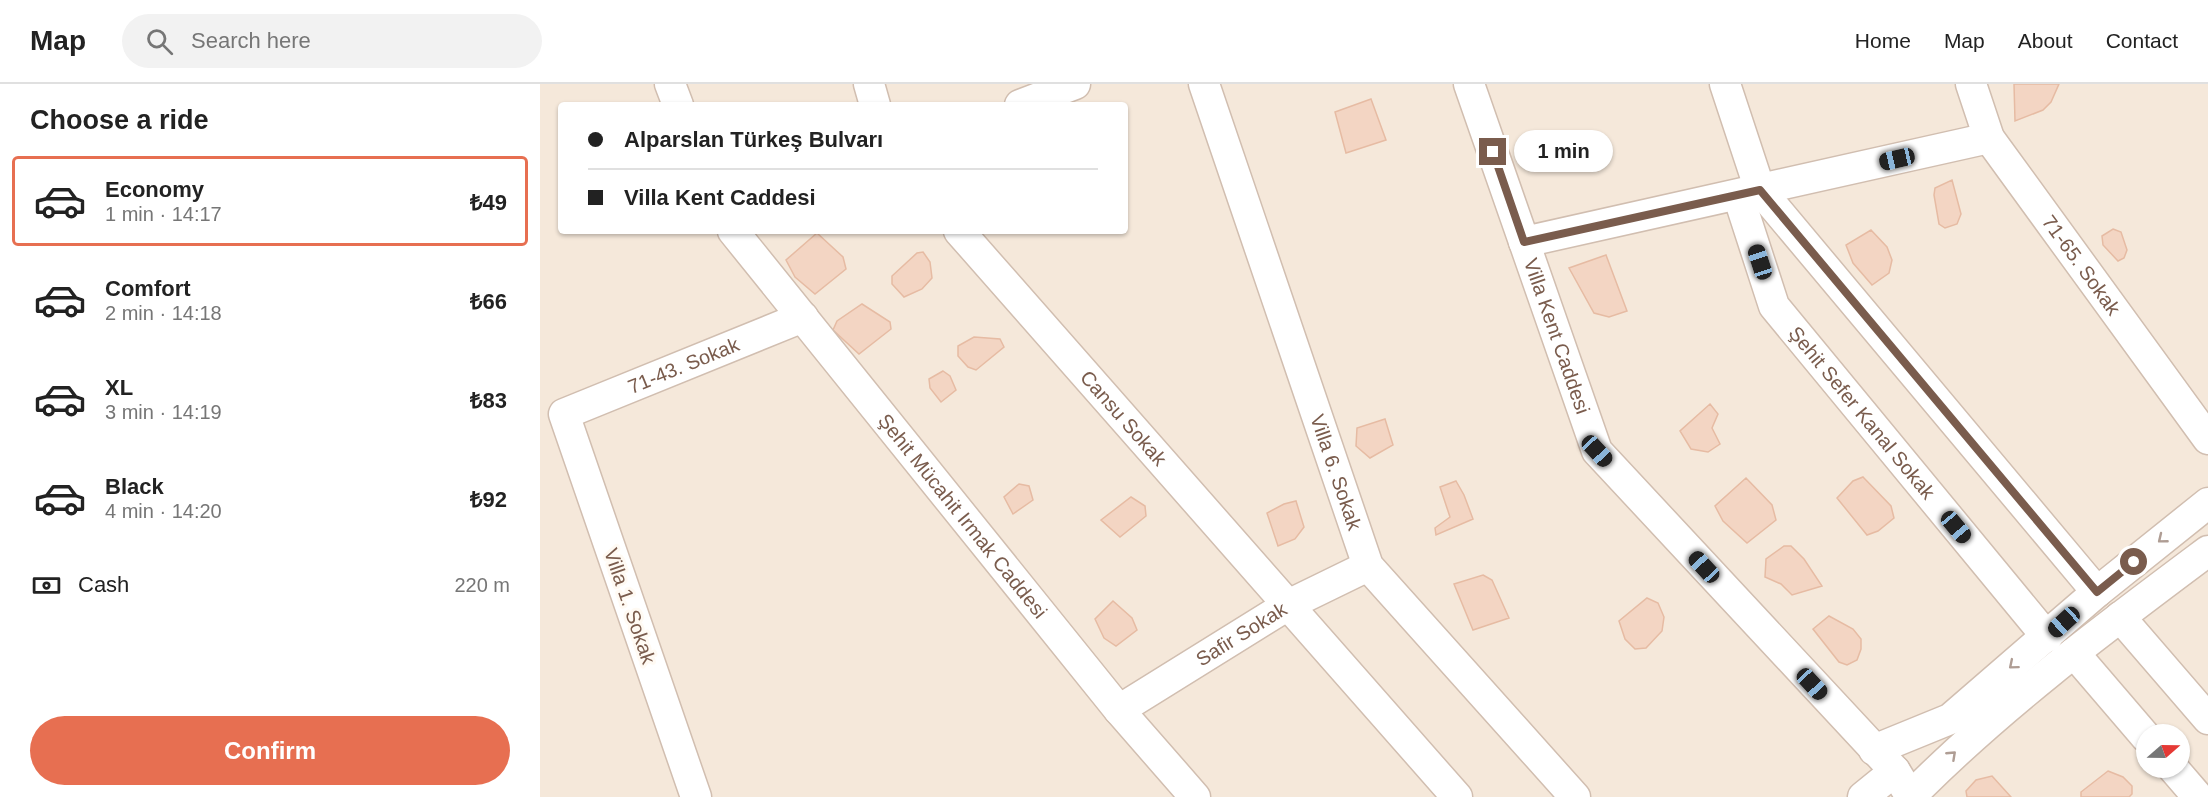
<!DOCTYPE html>
<meta charset="utf-8">
<style>
:root{--surface:#fff;--page:#f2f2f2;--text:#222;--muted:#767676;--line:#e0e0e0;--accent:#e76f51}
body{margin:0;font-family:Arial,sans-serif;background:var(--page);color:var(--text);height:100vh;display:flex;flex-direction:column;font-size:22px;white-space:nowrap}
*{box-sizing:border-box;margin:0}
p{font-size:20px;color:var(--muted)}
.icon{flex:none;width:33px;height:33px;fill:none;stroke:currentColor;stroke-width:2;stroke-linecap:round;stroke-linejoin:round}
.map{position:relative;flex:1;overflow:hidden}
.details{display:flex;flex-direction:column;background:var(--surface);width:540px}
.details>*{flex:none}
.hud{position:absolute;left:18px;top:18px;width:570px;height:132px;border-radius:6px;box-shadow:0 2px 4px #0004;display:grid;align-content:center;height:132px;padding:0 30px;background:var(--surface)}
.needle{width:39px;rotate:70deg}
.buttons{position:absolute;left:1596px;top:640px;display:grid;gap:12px}
.buttons a{display:grid;place-items:center;width:54px;height:54px;border-radius:50%;background:var(--surface);box-shadow:0 2px 4px #0004;font-size:30px}
.end{position:absolute;width:27px;height:27px;margin:-14px;border:8px solid #7a5c4d;background:#fff;box-shadow:0 0 0 3px #fff}
.from{border-radius:50%}
.bubble{position:absolute;height:42px;border-radius:21px;background:var(--surface);box-shadow:0 2px 4px #0004;font-size:20px;font-weight:600;line-height:42px;text-align:center}
.car{position:absolute;width:18px;height:36px;margin:-18px -9px;border-radius:8px;box-shadow:0 0 4px 2px #0007;background:linear-gradient(#222 24%,#8ab4d8 0 40%,#222 0 76%,#8ab4d8 0 86%,#222 0)}
.hud b{display:flex;align-items:center;gap:21px;height:57px;font-size:22px}
.hud b+b{border-top:2px solid var(--line)}
.hud i{width:15px;height:15px;background:var(--text)}
ul{padding:0;list-style:none}
li{display:flex;align-items:center;gap:18px;height:90px;margin:0 12px 9px;padding:0 18px;border:3px solid transparent;border-radius:6px}
li div{flex:1}
li b{display:block;font-size:22px}
li em{font-style:normal;font-weight:600}
li.current{border-color:var(--accent)}
li>.icon{width:54px;height:54px;stroke-width:1.5}
h2{padding:0 30px;font-size:27px;line-height:72px}
.pay{display:flex;align-items:center;gap:15px;height:66px;padding:0 30px;font-size:22px}
.pay p{margin-inline-start:auto}
.action{display:flex;gap:12px;margin-top:auto;padding:12px 30px}
.action a{flex:1;height:69px;border-radius:36px;background:var(--accent);color:#fff;font-size:24px;font-weight:600;line-height:69px;text-align:center}
header{display:flex;align-items:center;gap:36px;box-sizing:border-box;height:84px;padding:0 30px;background:var(--surface);border-bottom:2px solid var(--line)}
header strong{font-size:28px}
nav{display:flex;gap:33px;margin-inline-start:auto;font-size:21px}
.search{width:420px;height:54px;background:var(--page);display:flex;align-items:center;gap:15px;box-sizing:border-box;padding:0 21px;border-radius:33px;color:var(--muted);font-size:22px}
main{display:flex;flex:1;min-height:0}
.map>svg:first-child{display:block}
.residential{fill:#f5e8da;fill-rule:evenodd}
.building{fill:#f3d5c3;stroke:#e6bba3;stroke-width:1.5}
.lines{fill:none;stroke-linecap:round;stroke-linejoin:round}
.minor-casing{stroke:#d1beb0;stroke-width:33}
.minor{stroke:#fff;stroke-width:30}
.oneway{stroke:#af9d94}
.route{stroke:#7a5c4d;stroke-width:8}
.labels{text-anchor:middle;dominant-baseline:central;stroke-width:6;stroke-linejoin:round;paint-order:stroke}
.street-label{font-size:20px;fill:#7a5c4d;stroke:#fffaf3}
</style>
<header>
<strong>Map</strong>
<div class="search"><svg class="icon" aria-label="search" viewBox="0 0 24 24"><circle cx="10" cy="10" r="6"/><path d="M15 15l6 6"/></svg>Search here</div>
<nav><a>Home</a><a>Map</a><a>About</a><a>Contact</a></nav>
</header>
<main>
<section class="details">
<h2>Choose a ride</h2>
<ul>
<li class="current"><svg class="icon" aria-label="car" viewBox="0 0 24 24"><path d="M5 17H2v-5l4-1 3-4h7l3 4 3 1v5h-3M9 17h6M6 11h13"/><circle cx="7" cy="17" r="2"/><circle cx="17" cy="17" r="2"/></svg><div><b>Economy</b><p>1 min · 14:17</p></div><em>₺49</em></li>
<li><svg class="icon" aria-label="car" viewBox="0 0 24 24"><path d="M5 17H2v-5l4-1 3-4h7l3 4 3 1v5h-3M9 17h6M6 11h13"/><circle cx="7" cy="17" r="2"/><circle cx="17" cy="17" r="2"/></svg><div><b>Comfort</b><p>2 min · 14:18</p></div><em>₺66</em></li>
<li><svg class="icon" aria-label="car" viewBox="0 0 24 24"><path d="M5 17H2v-5l4-1 3-4h7l3 4 3 1v5h-3M9 17h6M6 11h13"/><circle cx="7" cy="17" r="2"/><circle cx="17" cy="17" r="2"/></svg><div><b>XL</b><p>3 min · 14:19</p></div><em>₺83</em></li>
<li><svg class="icon" aria-label="car" viewBox="0 0 24 24"><path d="M5 17H2v-5l4-1 3-4h7l3 4 3 1v5h-3M9 17h6M6 11h13"/><circle cx="7" cy="17" r="2"/><circle cx="17" cy="17" r="2"/></svg><div><b>Black</b><p>4 min · 14:20</p></div><em>₺92</em></li>
</ul>
<div class="pay"><svg class="icon" aria-label="cash" viewBox="0 0 24 24"><path d="M3 7h18v10H3z"/><circle cx="12" cy="12" r="2"/></svg>Cash<p>220 m</p></div>
<div class="action"><a>Confirm</a></div>
</section>
<div class="map">
<svg width="1668" height="713" viewBox="0 0 1668 713">
<rect width="100%" height="100%" fill="#fdf6ec"/>
<path class="residential" d="M0,0H1668V713H0ZM21,21H585V147H21ZM1606,651H1640V684H1606Z"/>
<path class="building" d="M1474,0H1519L1511,18L1503,26L1475,37Z
M831,15L846,56L806,69L795,28Z
M1412,96L1421,130L1417,140L1405,144L1399,140L1394,111L1395,104Z
M1573,145L1581,148L1587,166L1584,174L1578,177L1563,161L1562,152Z
M1331,146L1347,163L1352,176L1349,189L1332,201L1313,179L1306,161Z
M277,149L303,173L306,185L275,210L255,193L246,176Z
M383,168L390,178L392,194L382,205L364,213L352,200V192L377,169Z
M1066,171L1087,227L1069,233L1054,229L1029,184Z
M322,220L350,238L351,245L319,270L293,246L297,237Z
M434,253L460,255L464,263L436,286L428,283L418,272V262Z
M403,287L410,292L416,306L401,318L390,304L389,295Z
M1170,320L1178,330L1172,344L1180,360L1168,368L1151,365L1140,347Z
M845,335L853,361L830,374L816,362L817,344Z
M1323,393L1351,422L1354,434L1338,447L1327,451L1297,414L1313,397Z
M1206,394L1232,421L1236,436L1207,459L1183,437L1175,422Z
M916,397L924,411L933,435L896,451L895,444L910,433L900,403Z
M479,400L489,402L493,416L473,430L464,413Z
M591,413L605,422L606,432L580,453L561,436Z
M756,417L764,443L755,455L738,462L727,429L744,420Z
M1244,462H1251L1264,475L1282,502L1252,511L1241,500L1225,493L1226,475Z
M943,491L952,496L969,534L933,546L914,500Z
M1107,514L1118,519L1124,533L1122,547L1106,564L1095,565L1085,555L1079,537Z
M573,517L592,534L597,546L576,562L564,554L555,535Z
M1289,532L1313,545L1321,555V565L1317,576L1307,581L1299,578L1273,545Z
M1568,687L1583,693L1592,702V710L1589,713H1541V708Z
M1452,692L1471,713H1427L1426,707L1436,696Z"/>
<g class="lines">
<defs>
<g id="minor">
<path d="M130,0L138,21"/>
<path d="M329,0L335,21"/>
<path id="s1" d="M664,0L828,482L1035,713"/>
<path id="s2" d="M929,0L1057,367L1355,687L1371,713"/>
<path d="M1185,0L1220,106L1557,508"/>
<path id="s3" d="M1431,0L1449,54L1668,355"/>
<path d="M480,21L535,0"/>
<path id="s4" d="M1198,111L1234,222L1507,553"/>
<path id="s5" d="M193,147L579,626L655,713"/>
<path id="s6" d="M419,147L917,713"/>
<path d="M984,158L1449,54"/>
<path d="M1580,533L1668,635"/>
<path d="M1534,569L1606,653"/>
<path id="s7" d="M579,626L748,521L828,482"/>
<path d="M1334,666L1410,635L1557,508L1668,419"/>
<path d="M1633,684L1658,713"/>
<path d="M1371,712C1461,621 1565,544 1668,467"/>
<path id="s8" d="M156,713L24,330L263,233"/>
<path d="M1323,713L1355,687"/>
</g>
</defs>
<use href="#minor" class="minor-casing"/>
<use href="#minor" class="minor"/>
</g>
<defs><path id="oneway-chevron" d="M-2-3.5L2.5 0L-2 3.5" fill="none" stroke-width="1.6" stroke-linecap="round" stroke-linejoin="round" transform="scale(1.5)"/></defs>
<g class="oneway">
<use href="#oneway-chevron" transform="translate(1622 455) rotate(141)"/>
<use href="#oneway-chevron" transform="translate(1473 581) rotate(140)"/>
<use href="#oneway-chevron" transform="translate(1412 671) rotate(-43)"/>
</g>
<g class="lines">
<path class="route" d="M953,68L984,158L1220,106L1557,508L1594,478"/>
</g>
<g class="labels">
<g class="street-label">
<text stroke="none"><textPath href="#s3" startOffset="214">71-65. Sokak</textPath></text>
<text stroke="none"><textPath href="#s2" startOffset="267">Villa Kent Caddesi</textPath></text>
<text stroke="none"><textPath href="#s8" startOffset="534">71-43. Sokak</textPath></text>
<text stroke="none"><textPath href="#s4" startOffset="255">Şehit Sefer Kanal Sokak</textPath></text>
<text stroke="none"><textPath href="#s6" startOffset="249">Cansu Sokak</textPath></text>
<text stroke="none"><textPath href="#s1" startOffset="410">Villa 6. Sokak</textPath></text>
<text stroke="none"><textPath href="#s5" startOffset="366">Şehit Mücahit Irmak Caddesi</textPath></text>
<text transform="translate(90 522) rotate(71)">Villa 1. Sokak</text>
<text stroke="none"><textPath href="#s7" startOffset="144">Safir Sokak</textPath></text>
</g>
</g>
</svg>
<div class="buttons">
<a><svg class="needle" viewBox="-14 -14 28 28"><path d="M0-13l5 13h-10z" fill="#e53935"/><path d="M0 13l5-13h-10z" fill="#767676"/></svg></a>
</div>
<i class="end from" style="left:1594px;top:478px"></i>
<i class="end" style="left:953px;top:68px"></i>
<div class="bubble" style="left:974px;top:46px;width:99px">1 min</div>
<i class="car" style="left:1357px;top:75px;rotate:257deg"></i>
<i class="car" style="left:1220px;top:178px;rotate:342deg"></i>
<i class="car" style="left:1057px;top:367px;rotate:137deg"></i>
<i class="car" style="left:1416px;top:443px;rotate:140deg"></i>
<i class="car" style="left:1164px;top:483px;rotate:317deg"></i>
<i class="car" style="left:1524px;top:538px;rotate:228deg"></i>
<i class="car" style="left:1272px;top:600px;rotate:137deg"></i>
<div class="hud">
<b><i class="from"></i>Alparslan Türkeş Bulvarı</b>
<b><i></i>Villa Kent Caddesi</b>
</div>
</div>
</main>
